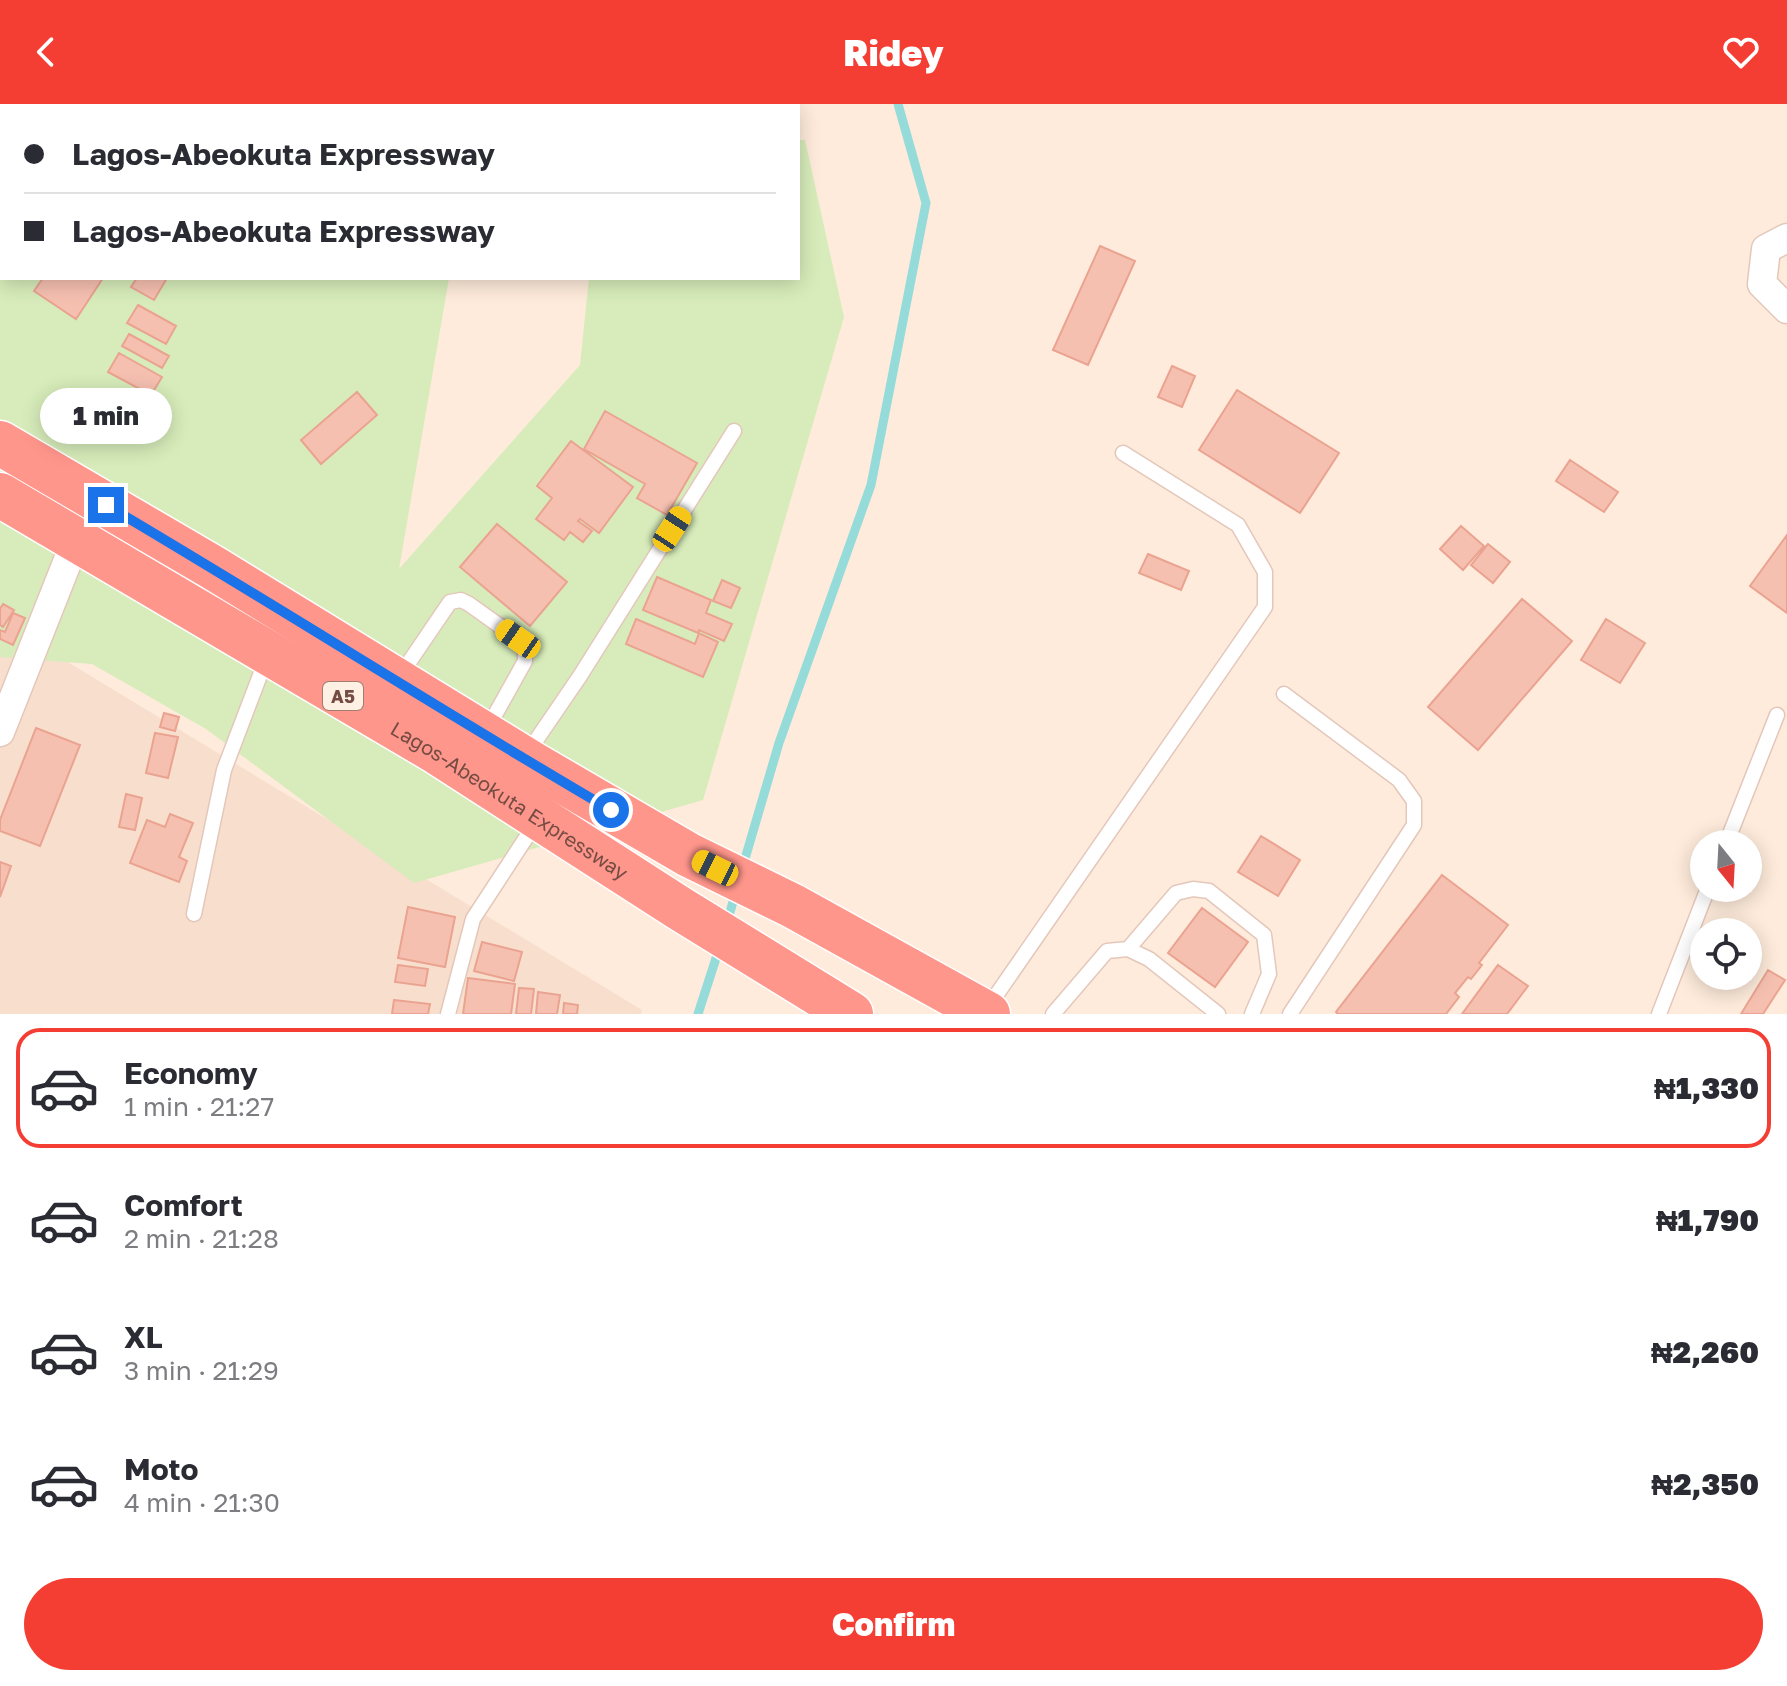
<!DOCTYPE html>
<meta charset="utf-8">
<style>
:root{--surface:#fff;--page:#f7f7f7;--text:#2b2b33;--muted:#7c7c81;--line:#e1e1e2;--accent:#f43e34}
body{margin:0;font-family:"Golos Text",sans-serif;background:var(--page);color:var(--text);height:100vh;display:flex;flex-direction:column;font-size:30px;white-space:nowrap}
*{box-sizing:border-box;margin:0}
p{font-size:26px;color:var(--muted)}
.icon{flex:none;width:44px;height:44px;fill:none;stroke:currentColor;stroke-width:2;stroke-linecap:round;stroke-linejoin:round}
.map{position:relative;height:910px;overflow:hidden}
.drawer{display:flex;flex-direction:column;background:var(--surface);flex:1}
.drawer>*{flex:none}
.top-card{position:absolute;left:0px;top:0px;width:800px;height:176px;box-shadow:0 4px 20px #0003;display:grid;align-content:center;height:176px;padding:0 24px;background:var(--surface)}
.needle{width:52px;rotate:162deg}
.fabs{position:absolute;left:1690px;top:726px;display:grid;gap:16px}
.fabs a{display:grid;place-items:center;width:72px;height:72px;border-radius:50%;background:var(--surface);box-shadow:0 4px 20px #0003;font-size:40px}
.end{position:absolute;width:36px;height:36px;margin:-18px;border:10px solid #1a73e8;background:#fff;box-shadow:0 0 0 4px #fff}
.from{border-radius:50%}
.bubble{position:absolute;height:56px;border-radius:28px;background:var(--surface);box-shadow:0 4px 20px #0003;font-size:26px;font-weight:800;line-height:56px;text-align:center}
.car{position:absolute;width:24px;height:48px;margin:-24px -12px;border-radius:10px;box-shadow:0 0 6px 2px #0007;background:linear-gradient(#f5c518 24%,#345 0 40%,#f5c518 0 76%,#345 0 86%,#f5c518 0)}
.top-card b{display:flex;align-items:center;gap:28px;height:76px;font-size:30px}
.top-card b+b{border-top:2px solid var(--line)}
.top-card i{width:20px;height:20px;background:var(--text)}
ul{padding:14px 0 0;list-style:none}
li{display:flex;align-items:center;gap:24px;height:120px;margin:0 16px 12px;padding:0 8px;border:4px solid transparent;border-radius:24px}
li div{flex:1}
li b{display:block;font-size:30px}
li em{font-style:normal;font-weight:800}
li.on{border-color:var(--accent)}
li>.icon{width:72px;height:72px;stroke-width:1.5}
.action{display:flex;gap:16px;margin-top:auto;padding:16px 24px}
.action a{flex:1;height:92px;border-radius:48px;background:var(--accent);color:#fff;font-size:32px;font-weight:800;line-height:92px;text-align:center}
header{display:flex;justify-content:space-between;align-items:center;height:104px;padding:0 24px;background:var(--accent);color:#fff;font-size:36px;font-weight:800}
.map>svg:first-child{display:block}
.residential{fill:#f8decc}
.green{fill:#d7ecba}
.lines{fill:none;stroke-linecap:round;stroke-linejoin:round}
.stream{stroke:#95dbda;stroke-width:9}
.building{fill:#f6c0b1;stroke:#eaa390;stroke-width:2}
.lane-casing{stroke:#e4c7bb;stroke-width:17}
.street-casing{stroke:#e4c7bb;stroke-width:31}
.highway-casing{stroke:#fff;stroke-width:47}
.lane{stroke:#fff;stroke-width:14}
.street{stroke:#fff;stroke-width:28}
.highway{stroke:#ff968c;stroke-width:44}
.route{stroke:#1a73e8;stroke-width:10}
.labels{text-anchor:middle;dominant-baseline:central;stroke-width:6;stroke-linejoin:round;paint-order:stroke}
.shield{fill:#fff0e4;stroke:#9e7d73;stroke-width:2}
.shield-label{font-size:18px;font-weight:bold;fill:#754c43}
.street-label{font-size:20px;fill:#754c43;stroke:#fff0e4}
</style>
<header><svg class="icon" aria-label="back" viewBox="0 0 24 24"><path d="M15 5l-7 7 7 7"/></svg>Ridey<svg class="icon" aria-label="heart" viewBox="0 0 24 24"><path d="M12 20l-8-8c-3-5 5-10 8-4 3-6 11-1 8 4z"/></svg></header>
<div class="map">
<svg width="1787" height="910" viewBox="0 0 1787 910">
<rect width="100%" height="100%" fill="#feebdb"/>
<path class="residential" d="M0,517L642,906L641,910H0Z"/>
<path class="green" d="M0,0H480L479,2H2V174H449L399,465L580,261L589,174H798V36H805L844,213L703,696L414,779L206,625L92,560L0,553Z"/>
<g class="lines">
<path class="stream" d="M742,765L779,639L871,381L926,99L898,0
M727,819L736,787
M698,910L719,845"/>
</g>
<path class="building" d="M113,0H163V2H112Z
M197,0H268V2H196Z
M1100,142L1135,157L1088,261L1053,246Z
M43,174H103L76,215L34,187Z
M137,174H167L154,196L131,183Z
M138,201L176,222L166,240L127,219Z
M129,230L169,252L162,264L122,242Z
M119,249L162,273L151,291L108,268Z
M1172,262L1195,272L1182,303L1158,293Z
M1237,286L1339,349L1300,409L1199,346Z
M357,288L377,311L321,360L301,336Z
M605,307L697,359L667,411L637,394L645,380L584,345Z
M571,337L633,383L599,429L580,415L578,417L592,427L583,438L570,428L564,436L536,415L552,394L537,382Z
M1570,356L1618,388L1604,408L1556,377Z
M497,420L567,478L530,522L460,463Z
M1461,422L1484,442L1463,466L1440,445Z
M1787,431V509L1750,482Z
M1488,440L1510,458L1493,479L1471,461Z
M1148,450L1189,467L1181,486L1139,469Z
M657,473L711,496L706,509L732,520L724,537L699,526L698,529L643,506Z
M722,476L740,484L731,504L713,497Z
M1522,495L1572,537L1478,646L1428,603Z
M3,500L14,506L3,523L0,521V505Z
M13,509L25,514L13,541L0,535V526L5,528Z
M636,515L695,540L699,529L718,538L703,573L626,540Z
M1606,515L1645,539L1620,579L1581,556Z
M164,609L179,613L175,627L160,623Z
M36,624L80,641L40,742L0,727V716Z
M155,629L178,633L168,674L146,669Z
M126,690L142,694L135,726L119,723Z
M170,710L193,719L179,753L187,757L179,778L130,759L147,716L165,723Z
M1261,732L1300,756L1278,792L1238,768Z
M0,758L11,762L0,793Z
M1442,771L1508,821L1479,859L1482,861L1471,875L1468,873L1455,889L1459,893L1446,910H1338L1336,908Z
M408,803L455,813L445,863L398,854Z
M1202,804L1248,838L1215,883L1168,849Z
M482,838L522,848L514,877L474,867Z
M398,861L428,865L425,882L395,878Z
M1498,861L1528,882L1507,910H1462Z
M1768,866L1785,876L1763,910H1741Z
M468,874L515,880L511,910H463Z
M519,884L534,885L531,910H516Z
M538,888L560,891L557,910H536Z
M394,896L430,900L428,910H392Z
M564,899L578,901L577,910H563Z"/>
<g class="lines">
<defs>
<path id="lane" d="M399,573L450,498L461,496L469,500L518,535L525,545V557L486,627
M1284,590L1399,676L1414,697V721L1290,910
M526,651L580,572L734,327
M1726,740L1777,611
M194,810L224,666L267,553
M1128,845L1176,789L1193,785L1209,787L1264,831L1269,870L1252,910
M988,903L1265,503V468L1238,421L1123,349
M448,910L473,815L537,717
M1053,910L1107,847L1128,845L1149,855L1218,910
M1659,910L1708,784"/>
<path id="street" d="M1787,134L1766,145L1762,180L1787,205
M0,628L76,436"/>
<g id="highway">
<path d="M0,339L212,463L533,660L689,751L793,802L988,910"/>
<path id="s1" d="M0,391L435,647L679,804L851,910"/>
</g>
</defs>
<use href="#lane" class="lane-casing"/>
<use href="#street" class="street-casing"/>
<use href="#highway" class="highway-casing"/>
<use href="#lane" class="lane"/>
<use href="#street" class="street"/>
<use href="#highway" class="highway"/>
</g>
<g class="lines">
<path class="route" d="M106,401C276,501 441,607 611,706"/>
</g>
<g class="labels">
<rect class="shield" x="323" y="578" width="40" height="28" rx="6"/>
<g class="shield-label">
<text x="343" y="592">A5</text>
</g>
<g class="street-label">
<text stroke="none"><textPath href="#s1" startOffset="594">Lagos-Abeokuta Expressway</textPath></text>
</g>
</g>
</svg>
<div class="fabs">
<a><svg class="needle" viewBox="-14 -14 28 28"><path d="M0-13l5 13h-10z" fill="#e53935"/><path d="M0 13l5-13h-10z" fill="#7c7c81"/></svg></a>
<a><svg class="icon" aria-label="locate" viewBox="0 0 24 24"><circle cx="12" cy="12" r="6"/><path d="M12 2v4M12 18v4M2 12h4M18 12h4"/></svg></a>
</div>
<i class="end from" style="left:611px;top:706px"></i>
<i class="end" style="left:106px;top:401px"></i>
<div class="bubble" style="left:40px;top:284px;width:132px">1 min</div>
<i class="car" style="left:672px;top:425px;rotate:33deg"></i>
<i class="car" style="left:518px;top:535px;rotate:305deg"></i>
<i class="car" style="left:715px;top:764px;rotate:296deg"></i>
<div class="top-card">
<b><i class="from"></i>Lagos-Abeokuta Expressway</b>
<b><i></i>Lagos-Abeokuta Expressway</b>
</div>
</div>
<section class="drawer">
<ul>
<li class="on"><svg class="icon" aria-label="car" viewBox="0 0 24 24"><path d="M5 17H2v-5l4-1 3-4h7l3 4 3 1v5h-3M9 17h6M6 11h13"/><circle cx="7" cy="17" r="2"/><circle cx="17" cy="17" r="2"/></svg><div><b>Economy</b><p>1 min · 21:27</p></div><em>₦1,330</em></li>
<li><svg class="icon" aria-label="car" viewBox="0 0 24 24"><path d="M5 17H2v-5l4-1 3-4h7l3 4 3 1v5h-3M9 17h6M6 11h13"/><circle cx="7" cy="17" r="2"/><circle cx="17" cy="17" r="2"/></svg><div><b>Comfort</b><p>2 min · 21:28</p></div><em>₦1,790</em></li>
<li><svg class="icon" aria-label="car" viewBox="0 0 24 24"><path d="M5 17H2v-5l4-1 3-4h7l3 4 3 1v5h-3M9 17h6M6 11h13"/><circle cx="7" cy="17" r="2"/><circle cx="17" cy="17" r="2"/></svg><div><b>XL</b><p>3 min · 21:29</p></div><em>₦2,260</em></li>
<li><svg class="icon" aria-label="car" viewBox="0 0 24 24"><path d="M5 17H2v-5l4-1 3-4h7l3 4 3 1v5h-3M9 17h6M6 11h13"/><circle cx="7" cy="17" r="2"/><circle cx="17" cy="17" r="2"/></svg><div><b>Moto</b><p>4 min · 21:30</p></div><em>₦2,350</em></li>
</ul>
<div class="action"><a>Confirm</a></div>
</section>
